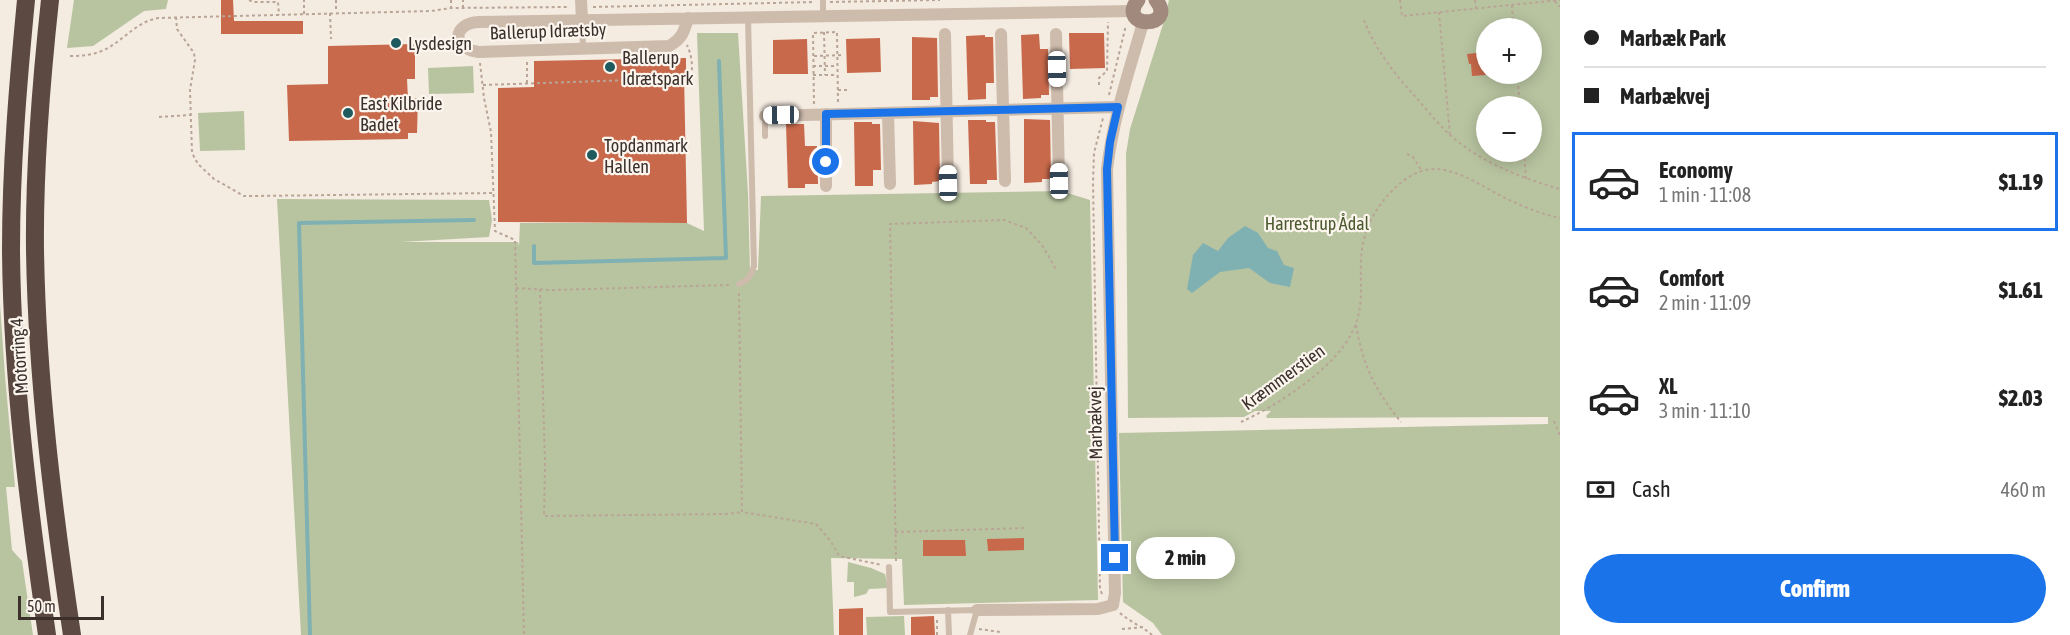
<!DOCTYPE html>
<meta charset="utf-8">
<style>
:root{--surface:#fff;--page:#f6f6f6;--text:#222;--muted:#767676;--line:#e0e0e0;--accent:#1a73e8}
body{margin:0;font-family:"Asap Condensed",sans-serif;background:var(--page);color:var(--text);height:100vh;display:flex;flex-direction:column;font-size:22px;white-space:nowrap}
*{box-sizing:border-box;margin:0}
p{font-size:20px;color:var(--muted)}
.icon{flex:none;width:33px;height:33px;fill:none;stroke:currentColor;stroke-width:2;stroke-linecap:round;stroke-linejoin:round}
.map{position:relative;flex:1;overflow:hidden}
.panel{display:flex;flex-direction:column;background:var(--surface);width:510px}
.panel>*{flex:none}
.hud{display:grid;align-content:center;height:132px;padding:0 24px;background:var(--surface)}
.tools{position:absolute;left:1476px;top:18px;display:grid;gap:12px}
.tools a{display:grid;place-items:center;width:66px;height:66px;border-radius:50%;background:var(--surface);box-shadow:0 3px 15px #0003;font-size:30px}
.scale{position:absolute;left:18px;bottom:15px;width:86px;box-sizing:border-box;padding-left:6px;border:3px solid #3b302b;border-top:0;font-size:16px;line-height:21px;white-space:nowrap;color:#3b302b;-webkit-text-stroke:4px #fbf5ee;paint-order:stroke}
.end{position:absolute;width:27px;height:27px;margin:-14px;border:8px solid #1a73e8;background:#fff;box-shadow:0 0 0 3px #fff}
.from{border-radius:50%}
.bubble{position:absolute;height:42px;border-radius:21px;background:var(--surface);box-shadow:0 3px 15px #0003;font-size:20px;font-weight:800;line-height:42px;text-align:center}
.car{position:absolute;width:18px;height:36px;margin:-18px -9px;border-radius:8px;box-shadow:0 0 4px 2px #0007;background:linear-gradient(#fff 24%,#345 0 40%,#fff 0 76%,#345 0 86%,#fff 0)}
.hud b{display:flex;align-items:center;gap:21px;height:57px;font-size:22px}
.hud b+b{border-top:2px solid var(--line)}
.hud i{width:15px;height:15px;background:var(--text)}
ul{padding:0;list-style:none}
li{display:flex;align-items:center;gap:18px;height:99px;margin:0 12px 9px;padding:0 12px;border:3px solid transparent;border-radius:0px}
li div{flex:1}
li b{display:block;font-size:22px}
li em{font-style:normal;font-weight:800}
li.active{border-color:var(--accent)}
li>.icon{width:54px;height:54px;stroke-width:1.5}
.pay{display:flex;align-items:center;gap:15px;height:66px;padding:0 24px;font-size:22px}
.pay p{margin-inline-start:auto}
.cta{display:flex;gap:12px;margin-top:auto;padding:12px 24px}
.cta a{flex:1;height:69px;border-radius:36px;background:var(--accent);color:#fff;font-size:24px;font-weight:800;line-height:69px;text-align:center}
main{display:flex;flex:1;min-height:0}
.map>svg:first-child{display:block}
.green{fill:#b8c4a0;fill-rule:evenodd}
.water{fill:#7fb0b2}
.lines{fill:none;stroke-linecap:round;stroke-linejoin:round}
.stream{stroke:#7fb0b2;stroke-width:4}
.building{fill:#c8694b}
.path{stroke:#b9a596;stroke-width:2;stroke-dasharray:3 3;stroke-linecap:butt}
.lane{stroke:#cdbbac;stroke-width:6}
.street{stroke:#cdbbac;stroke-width:12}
.secondary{stroke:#a18a7d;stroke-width:15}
.highway{stroke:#5c4a42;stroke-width:18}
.route{stroke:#1a73e8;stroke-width:8}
.poi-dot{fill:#1f5a5e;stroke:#fbf5ee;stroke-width:2}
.labels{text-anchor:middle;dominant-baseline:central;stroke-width:4.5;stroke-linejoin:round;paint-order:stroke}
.street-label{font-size:18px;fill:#3b302b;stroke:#fbf5ee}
.poi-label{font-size:18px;fill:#3b302b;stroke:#fbf5ee;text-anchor:start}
.park-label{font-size:18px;fill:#4a5a2e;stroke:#fbf5ee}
</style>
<main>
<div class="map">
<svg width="1560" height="635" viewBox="0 0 1560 635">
<rect width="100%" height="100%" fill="#f4ebe1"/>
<path class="green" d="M74,0H168L166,9L144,11L93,46L67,48Z
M1169,0H1560V635H1162L1153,623L1123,602L1119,433L1548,424V417L1267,418L1266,416L1271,411H1255L1244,417L1128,418L1126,154L1130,129L1165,18ZM1486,28H1532V74H1486ZM1486,106H1532V152H1486Z
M697,33H738L748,193L750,270H758L761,196L1061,191L1090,200L1098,600L904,605L902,559L831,558L834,635H301L277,199L489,200L492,220L489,237L401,242H518L519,246L520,223H687L704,231Z
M473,66L474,93L429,94L428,68Z
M244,111L245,150L200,151L198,113Z
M0,304L5,376L15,487H6L12,550L22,561L33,635H0Z
M848,562L871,568L885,574L888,588L869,589L866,594L854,597V582H847Z
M904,616L905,635H867L866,617Z"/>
<path class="water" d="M1245,226L1258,233L1268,248L1277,251L1284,265L1294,268L1290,287L1270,283L1249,268L1220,272L1192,293L1187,289L1193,255L1203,243L1218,251L1228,238Z"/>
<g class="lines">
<path class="stream" d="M534,246V263L726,258L719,61
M310,635L299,223L474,220"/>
</g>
<path class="building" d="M221,0H233L234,21H303V34H221Z
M1069,33H1104L1105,68L1070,69Z
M1039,34L1040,49H1048L1049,95H1041V98L1023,99L1021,35Z
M985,35V37H993L994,83H986V99L968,100L966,36Z
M912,37L937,38L938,97H930V100H912Z
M880,38L881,72L847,73L846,39Z
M807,39L808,74H773V40Z
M415,44V79H407L408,99L418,98L417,133H408V139L289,141L287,85L328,84V46Z
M1486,52V75L1472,76L1471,64H1469L1467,54Z
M686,58V73L684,74L687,223L498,222V88L534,87V61Z
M1024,119L1050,120L1051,179H1042V182L1024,183Z
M968,120H986V122H995L997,180H987V184H970Z
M913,121L939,123L940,181L932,182V184L914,185Z
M854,122H872V124H880L881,170H873V186H855Z
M786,124H804L805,146H817L818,184H805V188H788Z
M1024,538V550L988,551L987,539Z
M923,540H965L966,556H923Z
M863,608V635H839V609Z
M934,616L935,635H911V617Z"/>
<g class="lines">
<path class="path" d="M249,0L253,2H278L279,15
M336,0V12
M451,0V8
M1400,0L1402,16L1560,0
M1475,0L1476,9
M1555,1L1558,6H1560
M830,2L940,0
M1512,5L1513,28
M593,7L815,2
M463,8V0
M1439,12L1450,135
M330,13L331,39
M304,14V0
M176,17L177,29L194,53L195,60L190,90L192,153L198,164L214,179L244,196H254L494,193
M1364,20C1374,47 1393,72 1412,93C1424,106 1436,122 1449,134C1480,162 1521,178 1560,189
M824,32L825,75
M70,56C82,56 93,55 104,50C123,41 136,22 158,18L431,11L451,8L569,7
M814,56L844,55
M527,62V83
M480,63L484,98L491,132L495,231L515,240L524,635
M813,66H837
M1517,74L1520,106
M813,75H837
M483,85L691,78C693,66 692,56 687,45
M1099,85V78L1107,71L1108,22
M838,90H847
M1109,95L1126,25
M814,104L813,33L837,32L838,102
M159,117L190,115
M1524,152L1526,180
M1407,154L1413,157L1422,171
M516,288L551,290L730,285
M540,289L545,464L544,516L726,514L742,512
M739,293L742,512L816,524L830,540L839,556L882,565
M1356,325C1363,366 1375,390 1401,422
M1554,421L1560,436
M1241,422C1278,405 1338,367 1354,328C1364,306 1360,284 1361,261C1362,232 1374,208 1394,189C1406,177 1421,168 1438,169C1463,172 1483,187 1505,198C1522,206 1541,214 1560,218
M895,532L1026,528
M896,561L890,224L1004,220L1026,228L1042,245L1057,271
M1102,594L1100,589L1093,183L1094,153L1103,118
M1120,613C1130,622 1142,626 1152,635
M937,620V635
M979,629L1000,632
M1122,629L1144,627"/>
<path class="lane" d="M823,0V16
M582,20L583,48
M765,116V136
M739,284C748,281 751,275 754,266L748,18
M889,567L890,612L977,610L970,635
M948,610L949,635"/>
<path class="street" d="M581,0L582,20
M688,18C684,32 682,39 669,46L479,52C451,49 452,23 479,22L1133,11
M945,34L948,183
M1001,34L1005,181
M1056,34L1059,181
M888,113L890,184
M826,114V186
M765,116L1118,107
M977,610L1098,609L1113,605L1115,593L1107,169C1113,119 1129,71 1143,23"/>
<path class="secondary" d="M1138,0C1116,29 1178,29 1156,0"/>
<path class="highway" d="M26,0C18,83 11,166 11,250C12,379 29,508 47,635
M50,0C41,83 34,166 35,250C37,379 53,508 72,635"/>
</g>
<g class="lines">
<path class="route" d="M826,162V114L1118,107L1110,142L1107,169L1115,558"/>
</g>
<g class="poi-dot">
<circle cx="396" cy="43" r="6"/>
<circle cx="610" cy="67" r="6"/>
<circle cx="348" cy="113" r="6"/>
<circle cx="592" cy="155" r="6"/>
</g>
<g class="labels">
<g class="street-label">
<text transform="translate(548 31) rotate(-2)">Ballerup Idrætsby</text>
<text transform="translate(19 356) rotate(-94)">Motorring 4</text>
<text transform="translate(1283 377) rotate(-36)">Kræmmerstien</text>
<text transform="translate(1095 423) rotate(-91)">Marbækvej</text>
</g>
<g class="poi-label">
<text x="408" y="43">Lysdesign</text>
<text x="622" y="57">Ballerup<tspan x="622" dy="21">Idrætspark</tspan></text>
<text x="360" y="103">East Kilbride<tspan x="360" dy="21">Badet</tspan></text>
<text x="604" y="145">Topdanmark<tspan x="604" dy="21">Hallen</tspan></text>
</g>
<g class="park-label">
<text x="1317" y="223">Harrestrup Ådal</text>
</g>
</g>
</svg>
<div class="tools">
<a>+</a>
<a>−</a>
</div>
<div class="scale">50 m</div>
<i class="end from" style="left:826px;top:162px"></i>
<i class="end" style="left:1115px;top:558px"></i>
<div class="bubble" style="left:1136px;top:537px;width:99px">2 min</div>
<i class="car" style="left:1057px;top:69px;rotate:179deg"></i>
<i class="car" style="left:781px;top:115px;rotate:269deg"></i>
<i class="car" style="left:1059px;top:181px;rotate:359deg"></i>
<i class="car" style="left:948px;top:183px;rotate:359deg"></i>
</div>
<section class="panel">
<div class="hud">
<b><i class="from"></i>Marbæk Park</b>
<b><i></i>Marbækvej</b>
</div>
<ul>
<li class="active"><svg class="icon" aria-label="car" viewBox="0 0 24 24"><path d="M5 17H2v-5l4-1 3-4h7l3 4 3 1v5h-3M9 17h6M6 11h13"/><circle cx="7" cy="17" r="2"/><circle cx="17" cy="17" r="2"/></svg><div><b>Economy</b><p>1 min · 11:08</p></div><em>$1.19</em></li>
<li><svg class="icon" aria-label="car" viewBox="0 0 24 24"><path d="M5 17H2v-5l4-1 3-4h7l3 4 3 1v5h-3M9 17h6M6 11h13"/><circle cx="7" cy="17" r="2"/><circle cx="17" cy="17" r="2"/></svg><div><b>Comfort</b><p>2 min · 11:09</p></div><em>$1.61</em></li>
<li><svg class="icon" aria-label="car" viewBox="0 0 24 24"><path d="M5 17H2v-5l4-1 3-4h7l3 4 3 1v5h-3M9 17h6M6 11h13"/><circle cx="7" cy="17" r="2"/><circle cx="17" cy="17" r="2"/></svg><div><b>XL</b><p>3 min · 11:10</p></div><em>$2.03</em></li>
</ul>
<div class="pay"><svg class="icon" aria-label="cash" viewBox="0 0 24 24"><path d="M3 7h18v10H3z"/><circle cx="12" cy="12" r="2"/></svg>Cash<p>460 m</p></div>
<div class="cta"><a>Confirm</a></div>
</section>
</main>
